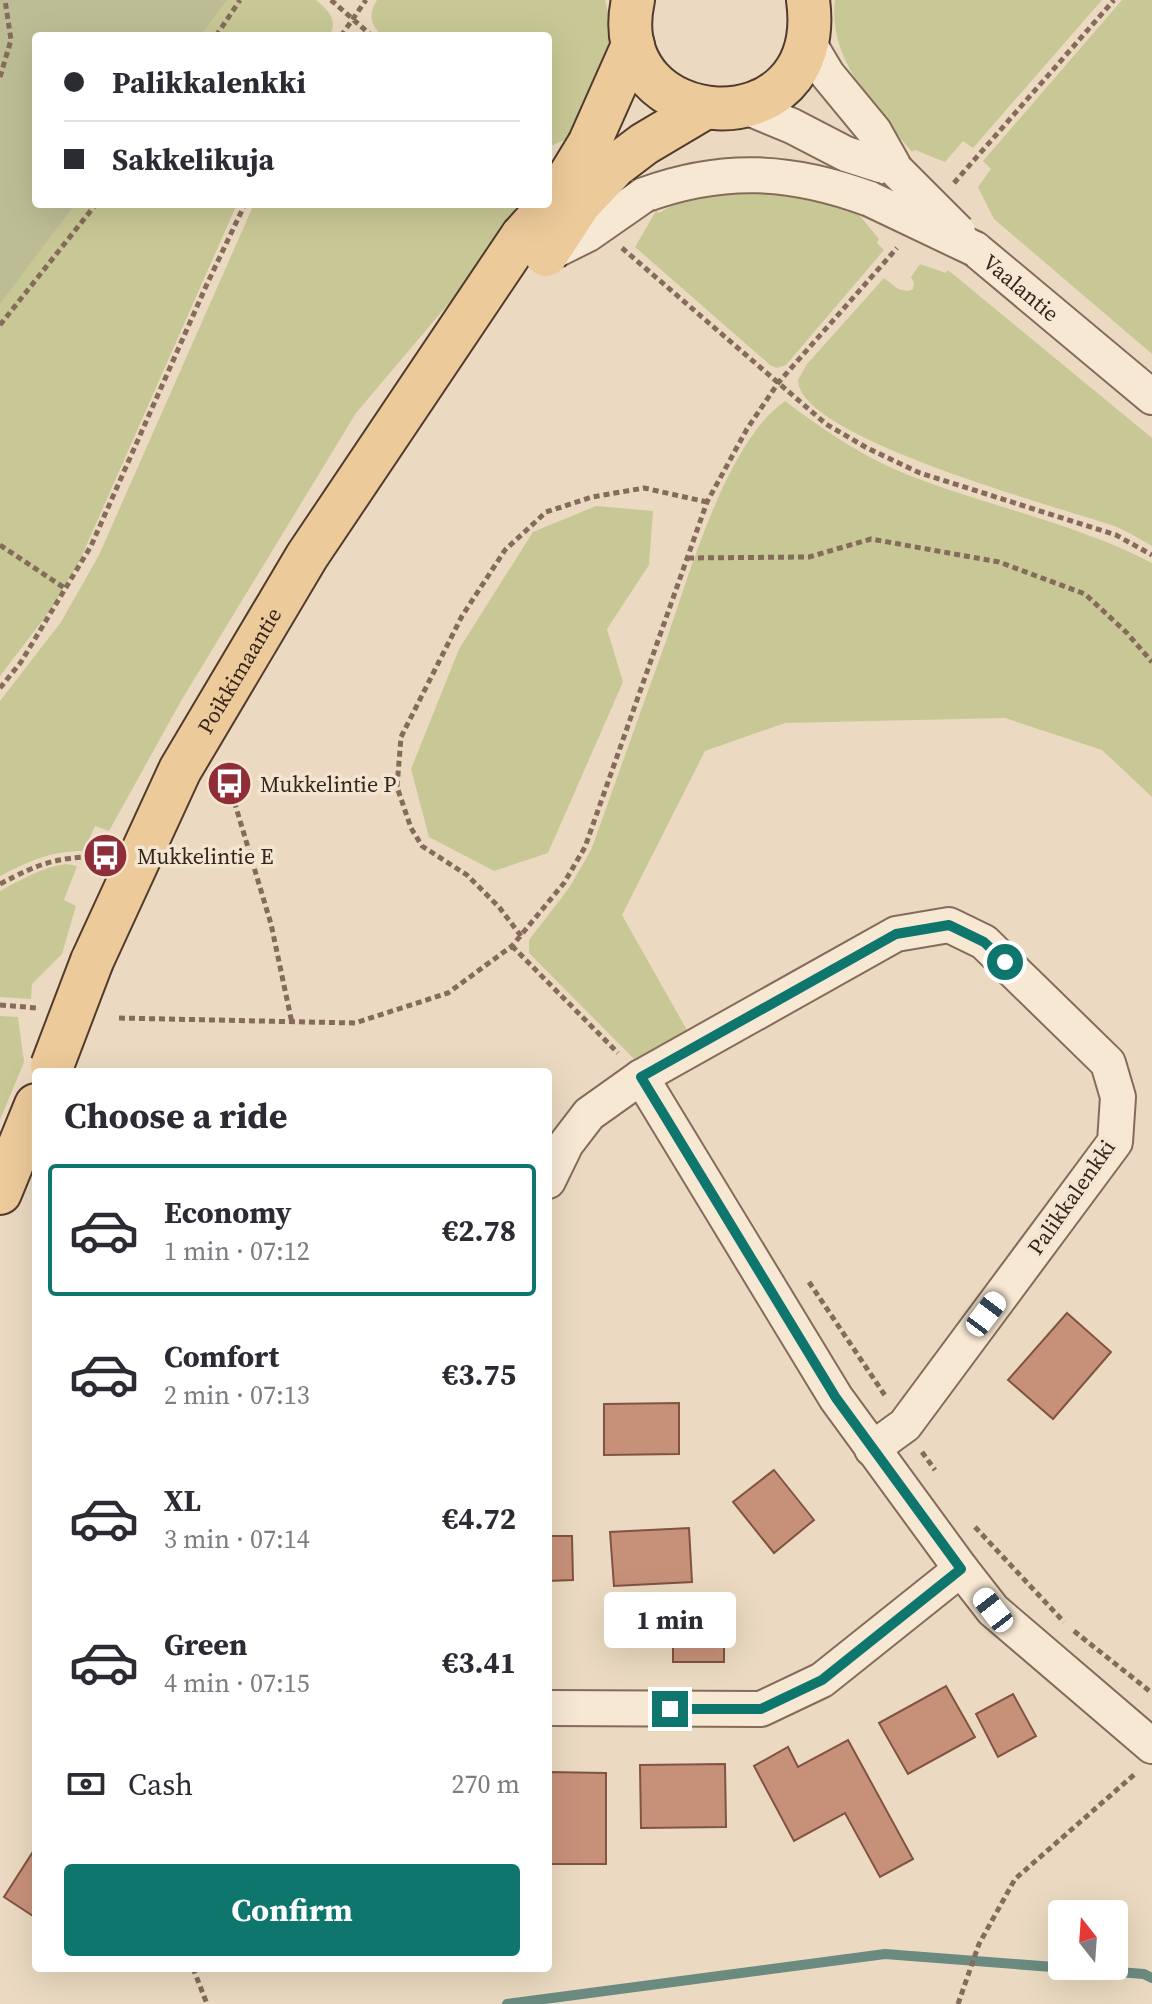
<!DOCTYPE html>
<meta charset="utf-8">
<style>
:root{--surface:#fff;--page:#f7f7f7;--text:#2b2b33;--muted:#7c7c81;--line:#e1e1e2;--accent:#0f766e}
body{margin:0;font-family:"Source Serif 4",serif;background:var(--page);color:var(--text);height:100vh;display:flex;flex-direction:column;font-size:30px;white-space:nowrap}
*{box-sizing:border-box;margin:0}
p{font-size:26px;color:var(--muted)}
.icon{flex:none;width:44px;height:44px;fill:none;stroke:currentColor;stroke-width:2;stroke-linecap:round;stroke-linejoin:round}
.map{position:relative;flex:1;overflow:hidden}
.panel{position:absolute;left:32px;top:1068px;width:520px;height:904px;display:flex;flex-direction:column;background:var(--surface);border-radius:8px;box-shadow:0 8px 32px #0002}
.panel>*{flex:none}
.banner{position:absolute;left:32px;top:32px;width:520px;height:176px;border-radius:8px;box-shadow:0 8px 32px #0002;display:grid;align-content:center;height:176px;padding:0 32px;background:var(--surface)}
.needle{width:52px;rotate:343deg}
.fabs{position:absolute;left:1048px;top:1900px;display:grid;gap:16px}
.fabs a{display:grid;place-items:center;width:80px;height:80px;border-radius:8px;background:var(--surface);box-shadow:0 8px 32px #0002;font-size:40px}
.end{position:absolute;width:36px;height:36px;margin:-18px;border:10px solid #0f766e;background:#fff;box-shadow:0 0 0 4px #fff}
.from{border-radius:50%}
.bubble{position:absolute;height:56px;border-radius:8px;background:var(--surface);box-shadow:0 8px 32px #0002;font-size:26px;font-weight:700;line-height:56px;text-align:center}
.car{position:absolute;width:24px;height:48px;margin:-24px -12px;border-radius:10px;box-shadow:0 0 6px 2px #0007;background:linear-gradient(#fff 24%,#345 0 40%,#fff 0 76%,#345 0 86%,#fff 0)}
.banner b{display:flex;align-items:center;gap:28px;height:76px;font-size:30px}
.banner b+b{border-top:2px solid var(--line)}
.banner i{width:20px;height:20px;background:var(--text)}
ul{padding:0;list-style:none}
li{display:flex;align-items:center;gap:24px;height:132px;margin:0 16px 12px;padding:0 16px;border:4px solid transparent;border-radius:8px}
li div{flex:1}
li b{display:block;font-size:30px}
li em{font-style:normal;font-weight:700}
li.current{border-color:var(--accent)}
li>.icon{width:72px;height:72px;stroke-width:1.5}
h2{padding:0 32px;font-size:36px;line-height:96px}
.pay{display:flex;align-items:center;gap:20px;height:88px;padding:0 32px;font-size:30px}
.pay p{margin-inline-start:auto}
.button{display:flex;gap:16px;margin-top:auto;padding:16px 32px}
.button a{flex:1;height:92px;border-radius:8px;background:var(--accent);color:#fff;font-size:32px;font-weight:700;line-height:92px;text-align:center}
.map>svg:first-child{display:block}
.green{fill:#c8c896}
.cemetery{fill:#bdbd95}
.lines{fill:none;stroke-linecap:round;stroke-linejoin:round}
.stream{stroke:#6b8b80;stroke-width:10}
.building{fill:#c79179;stroke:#815341;stroke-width:2}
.minor-casing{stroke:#846b5a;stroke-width:38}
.major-casing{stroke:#513b2e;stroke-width:46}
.path{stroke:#846b5a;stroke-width:5;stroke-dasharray:6 4;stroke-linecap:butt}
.minor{stroke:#f7e8d4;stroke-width:34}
.major{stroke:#edca9a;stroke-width:42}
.minor-bridge-casing{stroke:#846b5a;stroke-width:38;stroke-linecap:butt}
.major-bridge-casing{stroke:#513b2e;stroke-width:46;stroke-linecap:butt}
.minor-bridge{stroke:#f7e8d4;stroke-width:34}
.major-bridge{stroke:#edca9a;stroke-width:42}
.route{stroke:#0f766e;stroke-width:10}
.labels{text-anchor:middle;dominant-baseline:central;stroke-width:7;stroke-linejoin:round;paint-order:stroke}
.street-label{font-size:22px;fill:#34261d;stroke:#f3e5d0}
.poi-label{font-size:22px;fill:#34261d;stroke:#f3e5d0;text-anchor:start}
</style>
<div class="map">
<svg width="1152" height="2004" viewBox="0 0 1152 2004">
<rect width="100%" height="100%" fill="#ebdac1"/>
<path class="green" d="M0,0H316C328,10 338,19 330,36H36V204H237L80,560L52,608L0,676Z
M377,0H605C620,50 594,91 574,136L548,147V36H383C370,25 368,14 377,0Z
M835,0H1102L973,148L963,141L945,162L915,150L912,152C877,109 827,60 835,0Z
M1122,0H1152V354L994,219L978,187L991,169L983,161Z
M776,189L862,212L860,216L879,239L877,243L884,250L786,365L777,368L770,365L635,247L656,211L659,213C695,191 735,190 776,189Z
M254,204H515V225L356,413L181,701L109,831L95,826L84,851C50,851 30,861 0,876V701L61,622L99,555Z
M920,264L946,273L948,270L1152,438V546C1140,539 1127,531 1114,526C1063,508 798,438 798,380L807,364L884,278L898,289L908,291L913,289L914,283L911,277Z
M785,401C826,432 868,460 916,478C995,508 1077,524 1152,563V797L1102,750L1005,718L785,723L705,751L622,915L692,1039L637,1062L529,953V940L569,888L591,850C616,781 640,713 665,644C689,576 726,442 785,401Z
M596,506L653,511L649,565L607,629L623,682L548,853L494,871L429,837L411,769L459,649L533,532Z
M66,864L77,866L64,900L76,906L62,954L32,984L31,999L0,997V891C21,880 42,867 66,864Z
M0,1016L18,1017L24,1062L0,1120Z"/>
<path class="cemetery" d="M0,0H227L200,36H36V204H75L0,304Z"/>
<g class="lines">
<path class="stream" d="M507,2004L885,1954L1144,1974L1152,1978"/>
</g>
<path class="building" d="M1067,1313L1111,1352L1053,1419L1008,1380Z
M679,1403V1454L604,1455V1404Z
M774,1470L814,1520L774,1553L733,1502Z
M689,1528L692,1582L614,1586L610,1532Z
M548,1536H572L573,1580L548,1581Z
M673,1619H724V1662H673Z
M946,1686L975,1737L908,1774L879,1723Z
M1013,1694L1036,1736L998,1757L976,1714Z
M848,1740L913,1859L880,1877L845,1813L794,1841L754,1766L788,1747L798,1767Z
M725,1764L726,1827L641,1828L640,1765Z
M548,1772L606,1773V1864H548Z
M36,1847V1918L4,1897Z"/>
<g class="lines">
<defs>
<g id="minor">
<path d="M808,42L827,74L874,131L896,170"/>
<path d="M746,107L792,126L846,154L896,170"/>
<path d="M644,195C723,166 792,170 870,199"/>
<path id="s1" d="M975,249L1152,397"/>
<path d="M641,1077L836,1398L961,1569L993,1610L1152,1746"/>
<path d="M548,1181L566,1144L589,1114L641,1077L896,934L949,925L984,942L1108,1063L1118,1097L1115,1142L905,1425L872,1449"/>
<path d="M548,1708L761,1709L822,1680L961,1569"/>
</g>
<g id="major">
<path d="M633,0C603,136 829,153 808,0"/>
<path d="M589,144L633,45"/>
<path d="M615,166L644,144L703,109"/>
<path id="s2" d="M92,961L180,770L307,556L522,236"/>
<path d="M0,1193L36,1105"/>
</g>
</defs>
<use href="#minor" class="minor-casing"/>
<use href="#major" class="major-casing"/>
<path class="path" d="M331,0L372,36
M216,36L240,0
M341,36L366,0
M0,77L11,40L5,0
M954,183L1114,0
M622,248L826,424L867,448L920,473L1116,535L1152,555
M0,325L96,204
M0,545L66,589
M688,558L809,557L871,539L999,562L1085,594L1127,633L1152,662
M0,688L21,662L91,546L207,284L245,204
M218,781L229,784L271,924L292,1023
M0,884C40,863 54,858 100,856
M521,936L499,907L467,875L422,846L411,828L397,787L401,737L462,616L505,550L546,512L592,497L644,488L707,502
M512,946L618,1053
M0,1005L37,1008
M119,1018L355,1023L448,993L512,946L564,883L585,847L707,502L747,429L778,383L897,248
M809,1282L886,1397
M922,1452L935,1470
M975,1527L1064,1622
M1074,1631L1152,1693
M193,1968L207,2004
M958,2004L979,1944L1015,1879L1136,1773"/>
<use href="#minor" class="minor"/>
<use href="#major" class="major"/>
<defs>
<path id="minor-bridge" d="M896,170L958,232
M870,199L975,249
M546,255L588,234L644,195"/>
<path id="major-bridge" d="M522,236L556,198L589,144
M546,255L580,203L615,166
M52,1066L92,961"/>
</defs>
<use href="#minor-bridge" class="minor-bridge-casing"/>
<use href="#major-bridge" class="major-bridge-casing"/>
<use href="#minor-bridge" class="minor-bridge"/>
<use href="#major-bridge" class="major-bridge"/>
</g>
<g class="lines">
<path class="route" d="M670,1709H761L822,1680L961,1569L836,1398L641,1077L896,934L949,925L984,942L1005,962"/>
</g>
<defs>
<symbol id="bus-disc" viewBox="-11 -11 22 22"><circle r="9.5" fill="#8f2d39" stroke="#f3e5d0"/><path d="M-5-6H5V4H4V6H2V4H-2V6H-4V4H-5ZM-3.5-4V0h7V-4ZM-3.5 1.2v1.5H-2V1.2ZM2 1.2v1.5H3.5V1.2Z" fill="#fff"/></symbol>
</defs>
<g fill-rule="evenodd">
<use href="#bus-disc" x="204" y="758" width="51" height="51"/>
<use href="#bus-disc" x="80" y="830" width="51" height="51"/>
</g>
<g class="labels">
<g class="street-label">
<text stroke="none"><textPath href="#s1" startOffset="60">Vaalantie</textPath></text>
<text stroke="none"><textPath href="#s2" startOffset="326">Poikkimaantie</textPath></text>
<text transform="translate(1071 1197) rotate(-55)">Palikkalenkki</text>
</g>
<g class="poi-label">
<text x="260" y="784">Mukkelintie P</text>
<text x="137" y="856">Mukkelintie E</text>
</g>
</g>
</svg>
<div class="fabs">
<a><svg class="needle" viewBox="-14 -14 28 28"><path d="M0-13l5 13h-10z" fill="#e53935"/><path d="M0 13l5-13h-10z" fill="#7c7c81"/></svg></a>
</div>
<i class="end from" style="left:1005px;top:962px"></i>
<i class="end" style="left:670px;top:1709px"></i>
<div class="bubble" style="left:604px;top:1592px;width:132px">1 min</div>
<i class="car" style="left:986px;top:1314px;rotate:37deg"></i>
<i class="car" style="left:993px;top:1610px;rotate:322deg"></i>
<div class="banner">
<b><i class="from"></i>Palikkalenkki</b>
<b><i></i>Sakkelikuja</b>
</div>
<section class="panel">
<h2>Choose a ride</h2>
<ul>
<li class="current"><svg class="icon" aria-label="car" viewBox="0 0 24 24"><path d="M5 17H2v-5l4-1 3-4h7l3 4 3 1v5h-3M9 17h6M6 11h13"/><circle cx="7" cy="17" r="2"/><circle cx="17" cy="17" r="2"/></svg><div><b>Economy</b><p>1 min · 07:12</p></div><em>€2.78</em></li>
<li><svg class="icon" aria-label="car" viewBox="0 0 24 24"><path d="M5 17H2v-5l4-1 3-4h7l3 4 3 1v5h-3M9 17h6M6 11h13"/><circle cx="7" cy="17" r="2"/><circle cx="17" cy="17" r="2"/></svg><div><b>Comfort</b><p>2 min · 07:13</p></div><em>€3.75</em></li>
<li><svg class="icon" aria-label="car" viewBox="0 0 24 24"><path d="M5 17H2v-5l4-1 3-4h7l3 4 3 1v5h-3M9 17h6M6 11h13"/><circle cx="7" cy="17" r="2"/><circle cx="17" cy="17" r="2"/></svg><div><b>XL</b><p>3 min · 07:14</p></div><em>€4.72</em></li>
<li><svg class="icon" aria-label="car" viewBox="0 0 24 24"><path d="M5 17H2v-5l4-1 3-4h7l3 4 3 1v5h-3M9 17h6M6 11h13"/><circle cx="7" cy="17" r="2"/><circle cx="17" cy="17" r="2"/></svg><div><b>Green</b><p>4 min · 07:15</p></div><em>€3.41</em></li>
</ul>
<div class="pay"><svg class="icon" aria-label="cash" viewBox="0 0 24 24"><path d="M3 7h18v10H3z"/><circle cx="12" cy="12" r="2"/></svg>Cash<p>270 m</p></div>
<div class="button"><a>Confirm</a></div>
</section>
</div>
